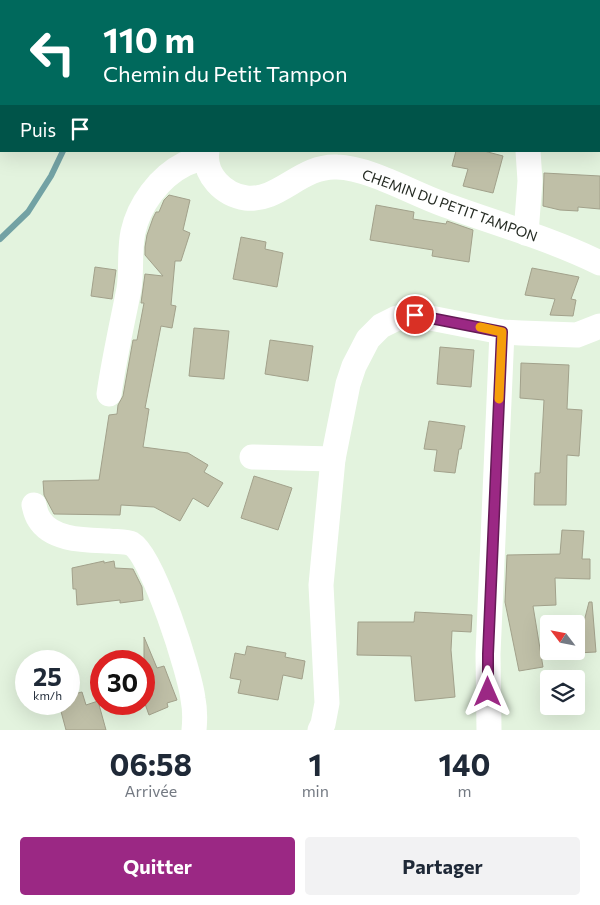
<!DOCTYPE html>
<html lang="fr">
<head>
<meta charset="utf-8">
<style>
	:root { --surface:#fff; --page:#f2f2f3; --text:#1f2937; --muted:#747a83; --accent:#9b2884 }
	body { margin:0; font-family:Commissioner,sans-serif; background:var(--page); color:var(--text); height:100vh; display:flex; flex-direction:column; font-size:19px; white-space:nowrap }
	* { box-sizing:border-box; margin:0 }
	p { font-size:16px; color:var(--muted) }
	.icon { flex:none; width:28px; height:28px; fill:none; stroke:currentColor; stroke-width:2; stroke-linecap:round; stroke-linejoin:round }
	.map { position:relative; height:730px; overflow:hidden }
	.panel { display:flex; flex-direction:column; background:var(--surface); flex:1 }
	.panel>* { flex:none }
	.top-card { position:absolute; left:0px; top:0px; width:600px; height:152px; box-shadow:0 5px 20px #0002; background:#00695c; color:#fff; overflow:hidden }
	.needle { width:32px; rotate:302deg }
	.controls { position:absolute; left:540px; top:615px; display:grid; gap:10px }
	.controls a { display:grid; place-items:center; width:45px; height:45px; border-radius:5px; background:var(--surface); box-shadow:0 5px 20px #0002; font-size:25px }
	.speed { position:absolute; left:15px; top:650px; display:flex; gap:10px; font-size:25px; font-weight:700; text-align:center }
	.speed>* { display:grid; place-content:center; width:65px; height:65px; border-radius:50%; background:var(--surface); box-shadow:0 5px 20px #0002; line-height:1 }
	.speed small { font-size:12px; font-weight:400 }
	.speed .limit { border:8px solid #d22; background:#fff; color:#111 }
	.pin { position:absolute; display:grid; place-items:center; width:42px; height:42px; color:#fff; margin:-21px; border:2px solid #fff; border-radius:50%; box-shadow:0 1px 5px #0007 }
	.me { position:absolute; width:55px; margin:-28px; rotate:0deg; stroke-linejoin:round; filter:drop-shadow(0 0 4px #0008) }
	.turn { display:flex; align-items:center; gap:18px; height:105px; padding:0 20px; font-size:22px }
	.turn .icon { width:65px; height:65px; stroke-width:2.5 }
	.turn b { display:block; font-size:35px; line-height:42px }
	.then { display:flex; align-items:center; height:48px; padding:0 20px; background:#0003; gap:10px; font-size:19px }
	.eta { display:flex; justify-content:space-evenly; align-items:center; height:85px; text-align:center }
	.eta b { font-size:30px; font-weight:700; line-height:35px }
	.primary-button { display:flex; gap:10px; margin-top:auto; padding:10px 20px }
	.primary-button a { flex:1; height:58px; border-radius:5px; background:var(--accent); color:#fff; font-size:20px; font-weight:700; line-height:58px; text-align:center }
	.primary-button a+a { background:var(--page); color:var(--text) }
	.map>svg:first-child { display:block }
	.lines { fill:none; stroke-linecap:round; stroke-linejoin:round }
	.stream { stroke:#72a2a4; stroke-width:6 }
	.building { fill:#bfbfa7; stroke:#a2a18b }
	.minor { stroke:#fff; stroke-width:25 }
	.route-casing { stroke:#651a56; stroke-width:12 }
	.route { stroke:#9b2884; stroke-width:9 }
	.slow { stroke:#f59e0b; stroke-width:9 }
	.labels { text-anchor:middle; dominant-baseline:central; stroke-width:4.5; stroke-linejoin:round; paint-order:stroke }
	.street-label { font-size:14px; fill:#242a22; stroke:#fff }
</style>
</head>
<body>
<div class="map">
<svg width="600" height="730" viewBox="0 0 600 730">
	<rect width="100%" height="100%" fill="#e3f3de"/>
	<g class="lines">
		<g class="stream">
			<path d="M198 1 199 0"/>
			<path d="M0 239 28 212 51 176 63 151"/>
		</g>
	</g>
	<g class="building">
		<path d="M456 151H484L503 156 493 193 463 186 468 169 452 166Z"/>
		<path d="M544 173 600 176V209L578 207V211L560 210 543 206Z"/>
		<path d="M169 195 190 200 183 230 190 233 181 261H175L171 305 176 306 172 328 161 326 145 408 149 409 143 447 188 453 208 465 204 472 223 483 208 507 193 498 180 521 154 507 121 505 120 515 54 514 44 495 43 481 99 480 109 415 117 414 118 405 123 396 133 340H137L144 303H141L145 274 163 276 145 255V247L147 235 153 218 156 212H159L164 200Z"/>
		<path d="M376 205 414 212 413 219 446 224 447 221 473 230 469 262 432 256 433 250 370 240Z"/>
		<path d="M241 237 266 242 265 249 283 253 277 287 233 279Z"/>
		<path d="M95 267 116 270 112 299 91 296Z"/>
		<path d="M532 268 579 277 571 299 576 300 573 316 550 315 555 299 525 295Z"/>
		<path d="M194 328 229 331 224 379 189 376Z"/>
		<path d="M270 340 313 346 308 381 265 374Z"/>
		<path d="M440 347 474 350 471 387 437 384Z"/>
		<path d="M521 363 569 365 567 409 582 410 579 456 567 455 566 505H534L535 473H540L544 400 520 398Z"/>
		<path d="M429 421 465 426 461 449H459L455 473 434 471 437 450 424 449Z"/>
		<path d="M254 476 292 488 278 530 241 518Z"/>
		<path d="M562 530 584 531 582 559H590V579L555 578 556 605 533 606 543 667 519 671 505 602 507 555 560 554Z"/>
		<path d="M104 561V563L114 561 115 568 133 569 142 587 143 600 120 603V600L77 605 76 589H73L72 568Z"/>
		<path d="M589 602H592L596 652 576 653Z"/>
		<path d="M415 612 472 615 471 632 452 631 451 650 455 697 415 701 411 656 357 655 358 622H414Z"/>
		<path d="M144 637 157 668 164 666 177 700 167 703 168 707 149 715 144 701Z"/>
		<path d="M247 646 286 653 285 657 305 661 302 679 283 675 278 700 238 693 241 680 230 678 235 653 245 655Z"/>
		<path d="M82 692 86 705 98 701 106 730H66L59 704H69V695Z"/>
	</g>
	<g class="lines">
		<g class="minor">
			<path d="M362 1 363 0"/>
			<path d="M540 1V0"/>
			<path d="M207 151C203 175 224 195 246 198 279 202 301 165 337 167 369 168 410 192 440 203 494 223 549 238 600 263"/>
			<path d="M526 233 530 181 528 151"/>
			<path d="M109 394C114 359 122 324 129 289 132 270 129 251 133 232 139 205 159 177 185 164 191 161 199 159 206 157"/>
			<path d="M252 457 333 459"/>
			<path d="M34 505C35 509 36 515 39 519 52 541 87 540 109 541 116 542 126 541 132 544 153 556 190 673 193 699 195 709 195 720 194 730"/>
			<path d="M320 730 323 724 327 703 321 585 333 459 348 384 354 366 368 339 381 326 397 318 415 315 502 332 521 333 577 335 600 326"/>
			<path d="M489 730 488 654 502 332"/>
		</g>
	</g>
	<g class="lines">
		<defs>
			<path id="route" d="M415 315 502 332 488 654V692"/>
		</defs>
		<use href="#route" class="route-casing"/>
		<use href="#route" class="route"/>
		<path class="slow" d="M480 327 502 332 499 399"/>
	</g>
	<g class="labels">
		<g class="street-label">
			<text transform="translate(450 205) rotate(20)">CHEMIN DU PETIT TAMPON</text>
		</g>
	</g>
</svg>
<div class="controls">
<a><svg class="needle" viewBox="-14 -14 28 28"><path d="M0-13l5 13h-10z" fill="#e53935"/><path d="M0 13l5-13h-10z" fill="#747a83"/></svg></a>
<a><svg class="icon" aria-label="layers" viewBox="0 0 24 24"><path d="M12 4l9 5-9 5-9-5zM3 14l9 5 9-5"/></svg></a>
</div>
<div class="speed"><div>25<small>km/h</small></div><div class="limit">30</div></div>
<div class="pin" style="left:415px;top:315px;background:#d93025"><svg class="icon" aria-label="arrive" viewBox="0 0 24 24"><path d="M6 21V4h12l-3 4 3 4H6"/></svg></div>
<svg class="me" style="left:488px;top:692px" viewBox="-20 -20 40 40"><path d="M0-17L14 15 0 8-14 15z" fill="#9b2884" stroke="#fff" stroke-width="4"/></svg>
<div class="top-card">
<div class="turn"><svg class="icon" aria-label="left" viewBox="0 0 24 24"><path d="M17 20v-9H6M10 6l-5 5 5 5"/></svg><div><b>110 m</b>Chemin du Petit Tampon</div></div>
<div class="then">Puis<svg class="icon" aria-label="arrive" viewBox="0 0 24 24"><path d="M6 21V4h12l-3 4 3 4H6"/></svg></div>
</div>
</div>
<section class="panel">
<div class="eta">
<div><b>06:58</b><p>Arrivée</p></div>
<div><b>1</b><p>min</p></div>
<div><b>140</b><p>m</p></div>
</div>
<div class="primary-button"><a>Quitter</a><a>Partager</a></div>
</section>
</body>
</html>
